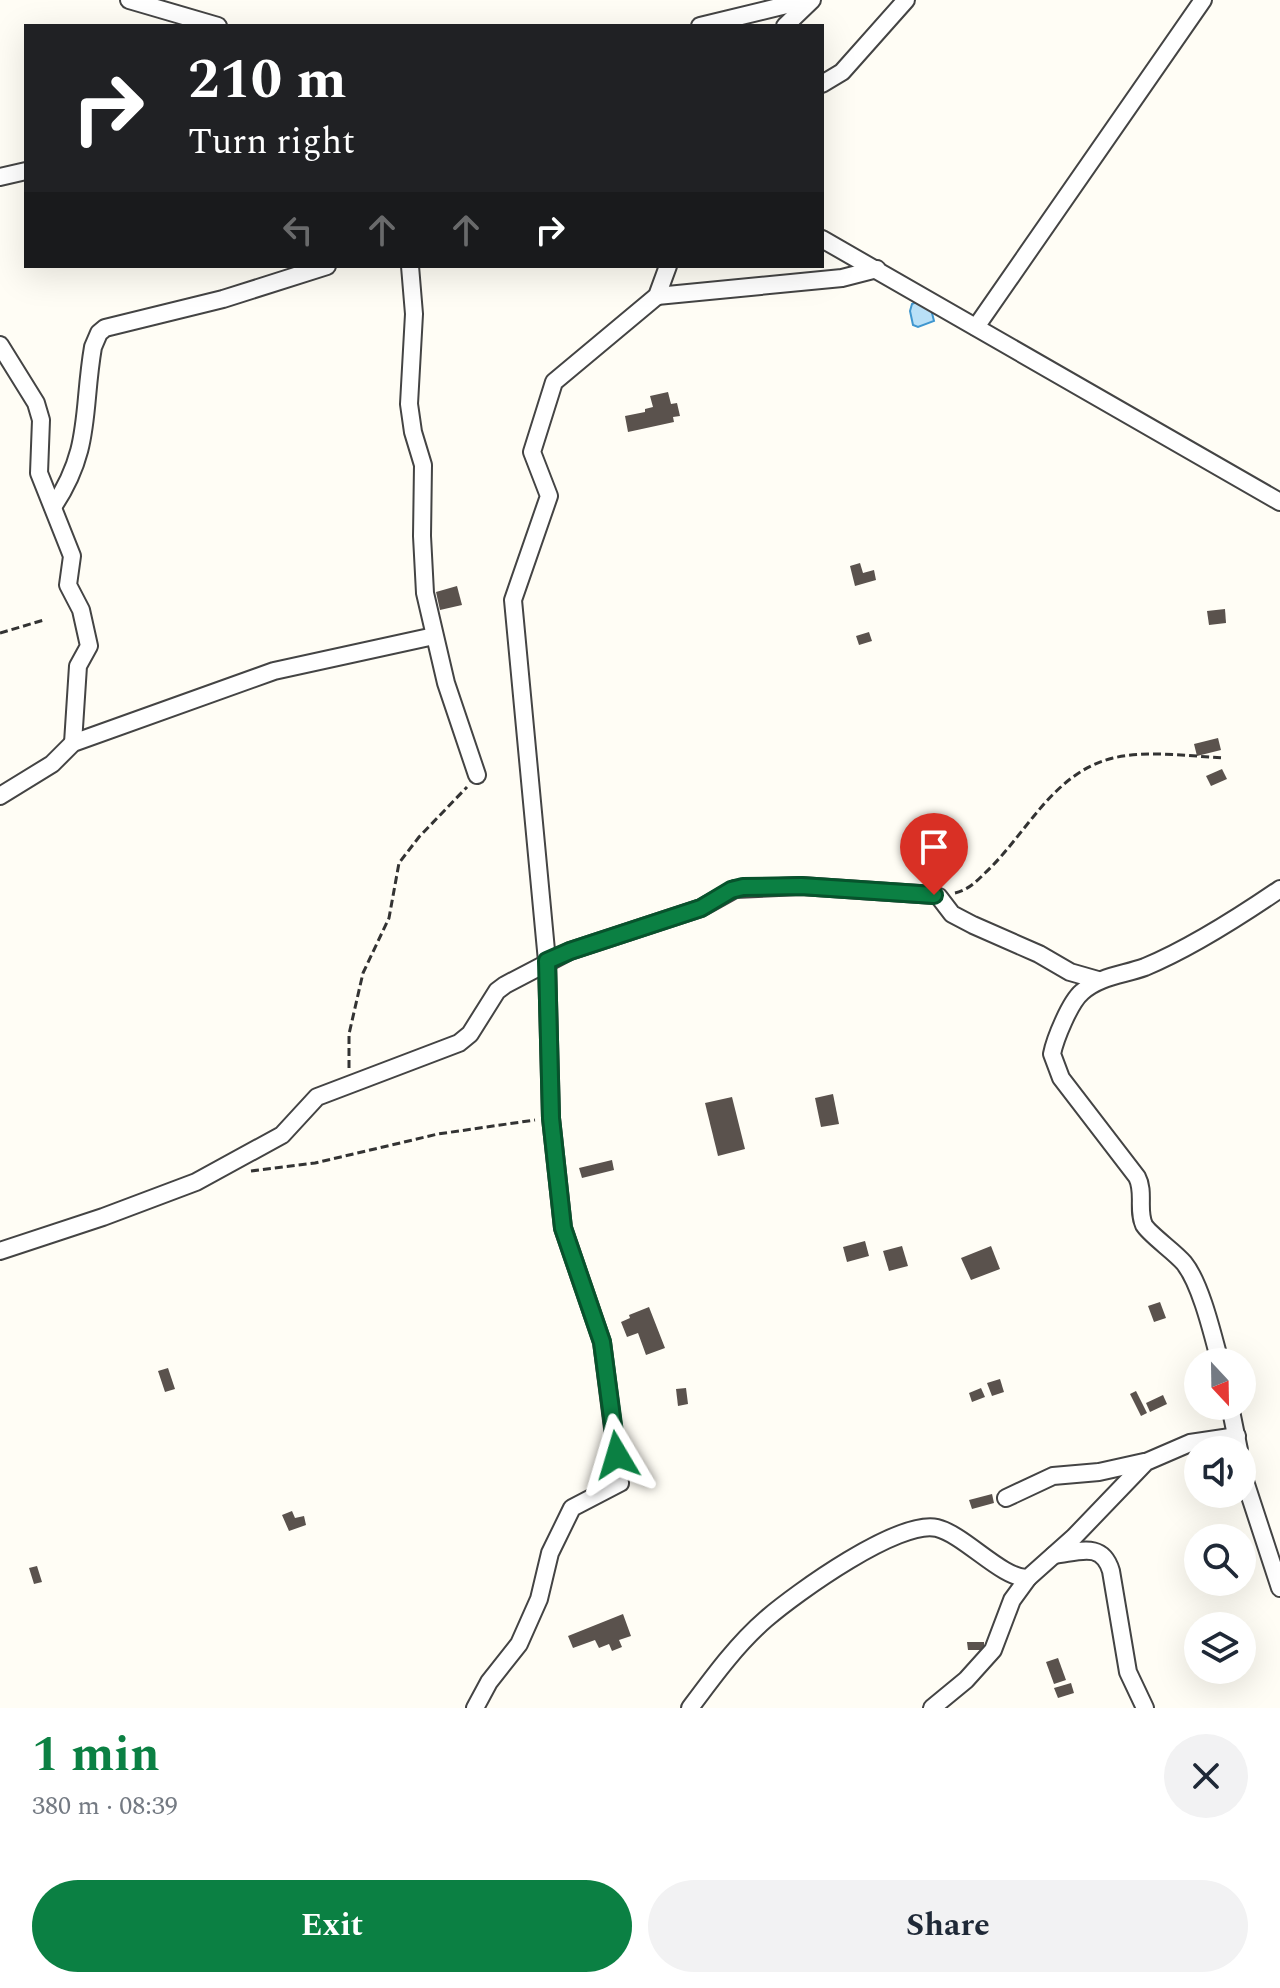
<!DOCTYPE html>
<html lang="en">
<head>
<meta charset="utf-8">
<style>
	:root { --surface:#fff; --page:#f2f2f3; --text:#1f2937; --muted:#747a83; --accent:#0b8043 }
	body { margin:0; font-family:Spectral,serif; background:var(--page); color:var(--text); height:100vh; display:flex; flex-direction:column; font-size:30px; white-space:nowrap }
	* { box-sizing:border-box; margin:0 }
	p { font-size:26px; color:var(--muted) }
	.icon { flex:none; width:44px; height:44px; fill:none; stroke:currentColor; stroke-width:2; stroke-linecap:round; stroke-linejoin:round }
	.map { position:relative; height:1708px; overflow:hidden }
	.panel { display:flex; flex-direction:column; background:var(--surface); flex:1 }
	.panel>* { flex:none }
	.top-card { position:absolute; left:24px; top:24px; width:800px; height:244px; border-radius:0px; box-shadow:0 8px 32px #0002; background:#202124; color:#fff; overflow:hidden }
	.needle { width:52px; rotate:158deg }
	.controls { position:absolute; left:1184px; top:1348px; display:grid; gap:16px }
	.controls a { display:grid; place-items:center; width:72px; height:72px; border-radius:50%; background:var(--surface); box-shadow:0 8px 32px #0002; font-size:40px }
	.pin { position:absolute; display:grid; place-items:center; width:68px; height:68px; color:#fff; margin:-82px -34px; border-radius:50% 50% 50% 0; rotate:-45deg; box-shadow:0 0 8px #0007 }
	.pin .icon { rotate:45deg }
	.me { position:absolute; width:88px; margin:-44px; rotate:353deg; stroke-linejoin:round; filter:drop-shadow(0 0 6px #0008) }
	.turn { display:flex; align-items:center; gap:28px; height:168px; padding:0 32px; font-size:36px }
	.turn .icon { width:104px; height:104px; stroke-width:2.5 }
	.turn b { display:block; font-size:56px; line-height:68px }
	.lanes { display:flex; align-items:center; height:76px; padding:0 32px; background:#0003; justify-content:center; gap:40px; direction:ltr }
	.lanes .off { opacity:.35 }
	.round { display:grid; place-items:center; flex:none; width:84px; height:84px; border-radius:42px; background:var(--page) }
	.headline { display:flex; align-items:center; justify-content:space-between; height:136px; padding:0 32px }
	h1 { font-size:48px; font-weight:700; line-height:60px; color:var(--accent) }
	.cta { display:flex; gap:16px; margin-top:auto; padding:16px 32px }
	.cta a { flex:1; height:92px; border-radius:48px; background:var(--accent); color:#fff; font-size:32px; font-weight:700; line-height:92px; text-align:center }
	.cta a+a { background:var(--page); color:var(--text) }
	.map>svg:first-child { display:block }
	.water { fill:#b9e0f7; stroke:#3f96cf; stroke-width:2 }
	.building { fill:#5a524d }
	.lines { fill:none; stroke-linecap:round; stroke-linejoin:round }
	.street-casing { stroke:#444; stroke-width:20 }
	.path { stroke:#333; stroke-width:3; stroke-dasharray:8 4; stroke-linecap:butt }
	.street { stroke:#fff; stroke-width:16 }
	.route-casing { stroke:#07532c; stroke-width:20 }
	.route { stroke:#0b8043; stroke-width:14 }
</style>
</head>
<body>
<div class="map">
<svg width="1280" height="1708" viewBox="0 0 1280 1708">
	<rect width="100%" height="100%" fill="#fffdf5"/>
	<path class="water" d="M922 299 929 301 934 321 918 327 913 325 910 311 912 304Z"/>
	<g class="building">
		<path d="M668 392 671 404 677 403 680 416 673 417 674 422 628 432 625 416 645 412V409L653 407 650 396Z"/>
		<path d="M860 563 863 573 874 570 876 580 855 586 850 566Z"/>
		<path d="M457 586 462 605 440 610 436 592Z"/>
		<path d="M1225 609 1226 623 1209 625 1207 611Z"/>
		<path d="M869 632 872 641 859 645 856 636Z"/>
		<path d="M1218 738 1221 750 1197 756 1194 744Z"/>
		<path d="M1222 769 1227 779 1211 786 1206 776Z"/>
		<path d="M833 1094 839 1124 821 1127 815 1098Z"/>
		<path d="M732 1097 745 1149 718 1156 705 1103Z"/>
		<path d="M612 1160 614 1170 582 1178 579 1168Z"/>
		<path d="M865 1241 869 1256 847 1262 843 1247Z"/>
		<path d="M902 1246 908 1266 889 1271 883 1251Z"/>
		<path d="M991 1246 1000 1269 971 1280 961 1258Z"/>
		<path d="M1160 1302 1166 1318 1154 1322 1148 1306Z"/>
		<path d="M649 1307 665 1348 646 1355 638 1333 627 1337 621 1322 630 1318 629 1315Z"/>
		<path d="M168 1368 175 1389 165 1392 158 1371Z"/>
		<path d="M1000 1379 1004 1392 992 1396 987 1383Z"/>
		<path d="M686 1388 688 1404 678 1406 676 1389Z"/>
		<path d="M981 1388 985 1397 972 1402 969 1393Z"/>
		<path d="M1136 1391 1147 1413 1141 1416 1130 1394Z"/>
		<path d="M1163 1395 1167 1404 1150 1412 1146 1403Z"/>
		<path d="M992 1494 994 1503 972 1509 969 1500Z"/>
		<path d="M292 1511 295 1518 304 1516 306 1525 289 1531 282 1515Z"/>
		<path d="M37 1566 42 1582 34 1584 29 1568Z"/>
		<path d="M623 1614 631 1636 619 1640 622 1647 612 1651 609 1644 599 1648 595 1640 573 1648 568 1636Z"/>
		<path d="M967 1642H984V1650H968Z"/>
		<path d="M1058 1658 1066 1680 1054 1684 1046 1662Z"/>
		<path d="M1071 1683 1074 1693 1058 1698 1054 1688Z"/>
	</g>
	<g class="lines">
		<defs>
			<g id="street">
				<path d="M129 0 218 26"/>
				<path d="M700 26 807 0"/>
				<path d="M785 26 812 0"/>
				<path d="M822 84 842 72 906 0"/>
				<path d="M0 177 26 171"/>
				<path d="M822 239 1280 502"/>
				<path d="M410 266 414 314 409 404 413 432 423 465 422 536 425 593 446 683 477 775"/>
				<path d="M657 296 842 278 877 269"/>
				<path d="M976 327 1203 0"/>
				<path d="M0 345 36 403 41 420 39 473 72 556 68 585 81 610 89 646 78 666 73 743"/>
				<path d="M53 507C92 449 82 411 93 347L99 333 105 328 223 299 327 266"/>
				<path d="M0 796 52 764 73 743 274 671 434 636"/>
				<path d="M0 1251 103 1217 196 1182 282 1135 317 1097 459 1043 470 1034 497 991 505 985 570 951 701 908 735 889 801 886 934 895 939 897 952 914 973 925 1039 954 1070 972 1098 980"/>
				<path d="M1220 1362C1213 1336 1201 1284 1184 1263 1175 1252 1150 1235 1144 1225 1137 1210 1145 1192 1137 1177L1061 1078 1052 1054C1055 1039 1070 1002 1082 992 1100 976 1123 975 1145 967 1191 948 1239 917 1280 889"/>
				<path d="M1230 1406 1239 1450"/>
				<path d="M1242 1472 1280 1588"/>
				<path d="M1006 1498 1053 1476 1099 1472 1144 1462"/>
				<path d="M1054 1555C1079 1552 1102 1541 1111 1571L1128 1672 1145 1708"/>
				<path d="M475 1708 489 1682 519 1644 539 1599 550 1553 572 1508 620 1483 602 1342 563 1228 551 1118 547 961 513 600 549 496 532 452 554 382 657 296 668 266"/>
				<path d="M690 1708C713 1677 737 1644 766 1619 796 1593 899 1519 937 1528 965 1535 1002 1579 1028 1578L1074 1537 1146 1462 1190 1443 1237 1436"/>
				<path d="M932 1708 966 1680 993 1650 1012 1600 1028 1578"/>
			</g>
		</defs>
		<use href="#street" class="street-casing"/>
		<g class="path">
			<path d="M0 633 44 620"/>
			<path d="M955 893C968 890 976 882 985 873 1027 834 1052 773 1113 758 1148 750 1188 756 1224 758"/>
			<path d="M349 1068V1034L363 973 389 918 399 863 419 837 467 787"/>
			<path d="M251 1171 315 1163 438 1134 535 1120"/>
		</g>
		<use href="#street" class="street"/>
	</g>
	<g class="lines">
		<defs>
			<path id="route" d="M617 1455 602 1342 563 1228 551 1118 547 961 570 951 701 908 731 890 743 887 801 886 934 895"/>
		</defs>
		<use href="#route" class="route-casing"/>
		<use href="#route" class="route"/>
	</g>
</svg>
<div class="controls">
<a><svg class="needle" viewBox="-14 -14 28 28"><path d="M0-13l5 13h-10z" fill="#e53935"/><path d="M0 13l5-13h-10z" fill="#747a83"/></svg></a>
<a><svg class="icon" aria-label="sound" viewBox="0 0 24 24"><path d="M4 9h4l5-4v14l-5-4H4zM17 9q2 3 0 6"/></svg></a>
<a><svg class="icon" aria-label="search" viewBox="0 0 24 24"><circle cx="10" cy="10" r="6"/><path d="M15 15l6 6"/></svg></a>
<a><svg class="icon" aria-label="layers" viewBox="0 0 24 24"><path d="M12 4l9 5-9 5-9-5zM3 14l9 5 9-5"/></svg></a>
</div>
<div class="pin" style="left:934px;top:895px;background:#d93025"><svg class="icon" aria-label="arrive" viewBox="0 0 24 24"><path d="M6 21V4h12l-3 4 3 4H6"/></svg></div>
<svg class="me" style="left:617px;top:1455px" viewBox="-20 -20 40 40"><path d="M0-17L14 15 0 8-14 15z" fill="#0b8043" stroke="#fff" stroke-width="4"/></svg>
<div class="top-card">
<div class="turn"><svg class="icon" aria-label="right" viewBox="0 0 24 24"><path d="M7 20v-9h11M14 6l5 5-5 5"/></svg><div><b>210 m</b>Turn right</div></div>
<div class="lanes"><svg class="icon off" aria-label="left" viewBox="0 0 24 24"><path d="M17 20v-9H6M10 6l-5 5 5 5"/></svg><svg class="icon off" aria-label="ahead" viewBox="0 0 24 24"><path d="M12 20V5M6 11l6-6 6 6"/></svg><svg class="icon off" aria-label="ahead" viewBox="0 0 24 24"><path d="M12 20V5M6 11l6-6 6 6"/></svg><svg class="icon" aria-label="right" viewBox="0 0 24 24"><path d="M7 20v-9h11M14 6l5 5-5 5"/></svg></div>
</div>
</div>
<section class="panel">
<div class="headline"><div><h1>1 min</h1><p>380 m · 08:39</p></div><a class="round"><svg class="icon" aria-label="close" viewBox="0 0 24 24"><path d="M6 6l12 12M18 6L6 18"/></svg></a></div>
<div class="cta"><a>Exit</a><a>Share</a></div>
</section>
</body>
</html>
